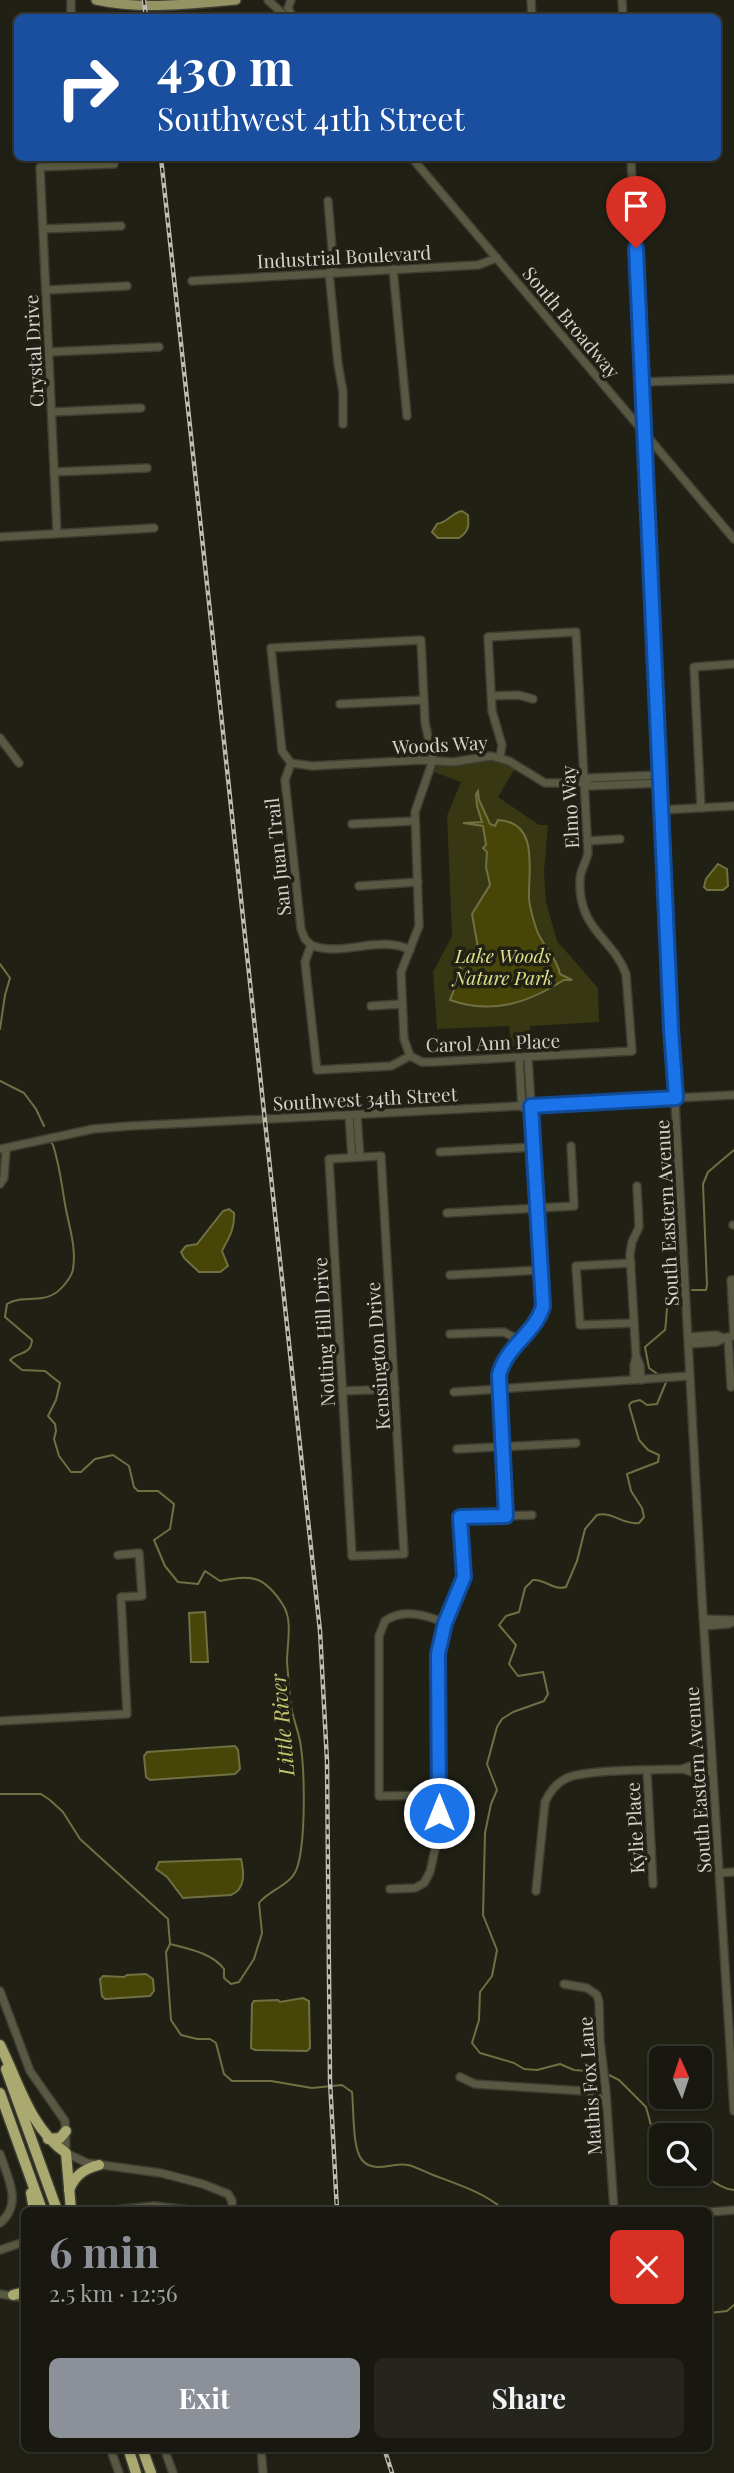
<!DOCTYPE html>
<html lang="en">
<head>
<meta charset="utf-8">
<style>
	:root { --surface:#181810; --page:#25251e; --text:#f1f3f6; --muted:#9fa09f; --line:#363730; --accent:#8c9099 }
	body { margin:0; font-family:"Playfair Display",serif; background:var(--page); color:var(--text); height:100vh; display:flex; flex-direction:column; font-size:26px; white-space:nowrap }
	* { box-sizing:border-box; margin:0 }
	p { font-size:23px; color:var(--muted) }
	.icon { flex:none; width:38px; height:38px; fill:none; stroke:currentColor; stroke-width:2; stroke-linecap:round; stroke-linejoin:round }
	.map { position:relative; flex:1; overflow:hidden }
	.side { position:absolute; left:21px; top:2207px; width:691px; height:245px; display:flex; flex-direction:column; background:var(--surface); border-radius:10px; box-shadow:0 2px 5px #0004,0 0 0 2px var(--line) }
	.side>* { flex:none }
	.hud { position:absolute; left:14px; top:14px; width:707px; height:147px; border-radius:10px; box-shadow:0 2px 5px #0004,0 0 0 2px var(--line); background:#1a4fa0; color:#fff; overflow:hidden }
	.needle { width:46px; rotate:357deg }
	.fabs { position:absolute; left:649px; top:2046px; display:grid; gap:14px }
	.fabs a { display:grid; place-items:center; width:63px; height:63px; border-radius:10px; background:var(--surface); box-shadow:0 2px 5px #0004,0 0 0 2px var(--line); font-size:35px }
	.pin { position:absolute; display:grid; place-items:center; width:60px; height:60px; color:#fff; margin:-72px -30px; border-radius:50% 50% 50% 0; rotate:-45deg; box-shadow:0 0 7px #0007 }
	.pin .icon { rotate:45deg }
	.me { position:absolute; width:77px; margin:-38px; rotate:0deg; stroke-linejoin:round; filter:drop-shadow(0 0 5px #0008) }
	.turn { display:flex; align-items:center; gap:24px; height:147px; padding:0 28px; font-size:32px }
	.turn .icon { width:91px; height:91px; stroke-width:2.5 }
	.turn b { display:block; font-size:49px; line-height:60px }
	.round { display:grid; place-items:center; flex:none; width:74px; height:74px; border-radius:10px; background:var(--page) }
	.summary { display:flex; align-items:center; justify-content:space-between; height:119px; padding:0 28px }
	h1 { font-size:42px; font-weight:700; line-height:52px; color:var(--accent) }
	.primary-button { display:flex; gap:14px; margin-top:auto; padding:14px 28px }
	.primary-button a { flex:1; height:80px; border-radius:10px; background:var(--accent); color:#fff; font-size:28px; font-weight:700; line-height:80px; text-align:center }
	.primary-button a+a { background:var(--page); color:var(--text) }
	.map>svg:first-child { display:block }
	.green { fill:#373713 }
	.water { fill:#474608; stroke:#717043; stroke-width:2 }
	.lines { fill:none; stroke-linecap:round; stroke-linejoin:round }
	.stream { stroke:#717043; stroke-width:2 }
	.minor-casing { stroke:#3d3d32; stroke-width:10 }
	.major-casing { stroke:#3d3d32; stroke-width:12 }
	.highway-casing { stroke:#3d3d32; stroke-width:13 }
	.minor { stroke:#595943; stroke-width:7 }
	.major { stroke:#939363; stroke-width:9 }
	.highway { stroke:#aaaa70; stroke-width:10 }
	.rail-casing { stroke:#bdbdb5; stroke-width:4.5 }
	.rail { stroke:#202015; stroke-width:2; stroke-dasharray:5; stroke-linecap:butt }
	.route-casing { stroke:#114b97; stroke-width:18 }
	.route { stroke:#1a73e8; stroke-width:12 }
	.labels { text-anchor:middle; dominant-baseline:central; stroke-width:7; stroke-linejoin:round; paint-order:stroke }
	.street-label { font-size:19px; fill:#d3d3cc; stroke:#202015 }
	.park-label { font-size:19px; font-style:italic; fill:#dfe08a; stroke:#202015 }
	.water-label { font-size:21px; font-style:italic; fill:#c6c671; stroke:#202015 }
</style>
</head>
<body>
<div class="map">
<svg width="734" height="2473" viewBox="0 0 734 2473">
	<rect width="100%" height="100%" fill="#202015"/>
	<path class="green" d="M482 758 494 759 516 767 498 797 539 825H548L544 872 546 902 557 941 598 988 599 1022 530 1026V1054L512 1055 509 1026 437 1029 433 972 452 936 447 816 461 782 434 772 438 764 457 765Z"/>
	<g class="water">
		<path d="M462 511 468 515C469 526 469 531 459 538H438L432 532 437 524C448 522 452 513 462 511Z"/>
		<path d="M478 791 479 800 490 824 495 826 498 820C540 822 528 871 529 899 530 909 534 922 537 931 543 946 557 958 560 974L572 980H564C527 1003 493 1015 450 1000L462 970 457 963 465 964 478 948 472 914 490 885 486 867 487 852 483 848 486 845 483 826 463 823 482 822 477 806 476 794Z"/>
		<path d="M718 864 727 869 728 886 723 890H707L704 887 706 879Z"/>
		<path d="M229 1209 234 1213C235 1229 229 1237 222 1251L228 1266 220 1272H199L184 1258 181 1252 186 1246 197 1244 223 1211Z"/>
		<path d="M205 1612 208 1662H191L189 1613Z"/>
		<path d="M235 1746 238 1750 240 1769 235 1774 150 1780 146 1777 144 1756 147 1752Z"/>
		<path d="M241 1859C244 1872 246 1889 231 1895L183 1898 167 1877 156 1869 159 1862Z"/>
		<path d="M146 1974 153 1979 154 1991 150 1996 105 1999 102 1996 100 1979 103 1976 124 1977 127 1975Z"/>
		<path d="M303 1998 309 2001 310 2048 307 2051 255 2050 251 2048 252 2004 254 2001 278 2000 280 2002Z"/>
	</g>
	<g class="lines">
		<g class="stream">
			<path d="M0 964 10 978 5 995 0 1029"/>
			<path d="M0 1081 24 1093 36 1109 44 1126"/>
			<path d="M50 1141 53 1145C59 1163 61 1180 64 1198 67 1221 77 1245 73 1269 72 1277 61 1290 54 1294 39 1303 21 1295 7 1304L5 1317 32 1340C31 1356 18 1351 10 1360L22 1370 45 1371 60 1383 56 1400 48 1416 55 1424 56 1431 54 1439 59 1456 71 1472H81L95 1459 113 1455 129 1466 134 1487 138 1491H158L174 1504 170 1529 154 1540 165 1566 178 1582 198 1584 205 1571 220 1581C252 1575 264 1575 283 1605 293 1620 287 1644 287 1662 288 1675 289 1687 290 1699 291 1714 297 1726 300 1741 305 1769 306 1841 297 1868 291 1886 270 1889 259 1903L262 1933 254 1959 239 1982 231 1984 224 1978V1969C212 1953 189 1949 170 1944"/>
			<path d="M692 1290H706L707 1285 703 1184 708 1172 734 1150"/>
			<path d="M659 1375 649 1368 645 1347 665 1330C668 1315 663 1296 680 1291"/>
			<path d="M0 1794H41L50 1800 63 1812 80 1839 168 1919 170 1944 166 1952 171 2020 181 2035 197 2039H210L216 2043 224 2074 232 2081H271L312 2088 342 2085 352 2092C354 2109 352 2148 362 2160 374 2174 393 2162 408 2165 417 2167 425 2172 433 2175 457 2184 485 2193 504 2210"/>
			<path d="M602 2072 574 2070 560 2064 537 2070 524 2069 514 2063 480 2053 472 2043 479 2020 480 1992 492 1976 497 1950 483 1915 485 1833 491 1804 497 1790 487 1764 497 1727 502 1719 513 1712 544 1701 548 1694 543 1672 518 1676 509 1664 516 1645 499 1625 506 1616 519 1612 525 1588 533 1580C546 1579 553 1591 566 1587L577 1561 585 1529 597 1515C613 1511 622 1525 639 1523L644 1517 642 1508 631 1491 627 1474 658 1462 659 1455 648 1450 639 1440 629 1405 632 1402 640 1400 647 1405 657 1404 667 1380"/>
			<path d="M607 2074 619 2080 646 2107 655 2140 662 2150"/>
			<path d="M700 2173C710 2179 722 2189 734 2190"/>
			<path d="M709 2313 727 2311 734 2305"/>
		</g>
		<defs>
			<g id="minor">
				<path d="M71 0V18"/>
				<path d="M268 0 287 18"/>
				<path d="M291 0 288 8 293 18"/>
				<path d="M531 0 532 18"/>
				<path d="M622 0 623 18"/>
				<path d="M412 158 734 539"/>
				<path d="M631 158 671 1028 702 1598 734 2111"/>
				<path d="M328 201 334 272"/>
				<path d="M43 229 121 226"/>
				<path d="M393 269 407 416"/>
				<path d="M329 272 338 364 343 392V424"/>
				<path d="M192 281 478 265 497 258"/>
				<path d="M46 290 127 286"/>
				<path d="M49 352 159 347"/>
				<path d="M643 382 734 379"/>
				<path d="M52 412 141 408"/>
				<path d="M54 472 147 468"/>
				<path d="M57 533 40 167 114 164"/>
				<path d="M0 537 154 528"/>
				<path d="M492 696 518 695 533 699"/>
				<path d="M340 704 424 700"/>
				<path d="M0 738 19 763"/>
				<path d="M291 763 282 751 271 648 421 640 425 722 433 760 415 812 419 926 401 972 404 1039 410 1056"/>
				<path d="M291 763 285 780 301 929 305 939 311 945 305 962 317 1070 391 1066 410 1056"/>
				<path d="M291 763 312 766 421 760 453 762 491 756 509 761 545 783H584"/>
				<path d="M660 775 589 778 584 783 590 786 660 783"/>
				<path d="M701 808 694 667 734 664"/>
				<path d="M661 810 734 806"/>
				<path d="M352 824 415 821"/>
				<path d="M587 841 620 839"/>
				<path d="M359 886 418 882"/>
				<path d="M311 945C342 958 380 934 410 950"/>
				<path d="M371 1006 402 1004"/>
				<path d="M410 1056 422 1062H433L632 1051 626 974C613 938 578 930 580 880 580 870 586 863 588 853L576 632 488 637 492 711 502 745 500 757"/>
				<path d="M519 1058 522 1107"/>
				<path d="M349 1115 352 1157"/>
				<path d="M357 1115 360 1157"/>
				<path d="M0 1149 93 1129 130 1126 734 1095"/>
				<path d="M440 1152 534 1147"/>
				<path d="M381 1156 404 1554 352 1556 329 1159Z"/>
				<path d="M0 1184 4 1178 6 1149"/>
				<path d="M637 1186 639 1227 632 1242 630 1254 636 1356 640 1365 641 1380"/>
				<path d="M447 1213 574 1206 571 1146"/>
				<path d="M733 1225H734"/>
				<path d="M631 1263 576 1266 580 1325 634 1323"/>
				<path d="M450 1275 541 1270"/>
				<path d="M450 1334 504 1332 519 1340"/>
				<path d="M688 1337 716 1335 724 1338"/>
				<path d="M728 1337 731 1387"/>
				<path d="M689 1344 717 1342 724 1338 734 1336 731 1280H734"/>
				<path d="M634 1380V1365L636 1357"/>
				<path d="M342 1391 395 1389"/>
				<path d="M454 1392 690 1376"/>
				<path d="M457 1449 576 1443"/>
				<path d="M506 1516 499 1375C506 1345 536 1333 543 1306L528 1057"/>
				<path d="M703 1619 734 1620"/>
				<path d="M704 1626 729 1624 734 1621"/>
				<path d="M0 1721 127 1714 121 1597 142 1596 139 1553 118 1555"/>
				<path d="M683 1769 692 1772H712"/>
				<path d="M647 1771 653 1884"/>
				<path d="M440 1795 379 1796V1636L385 1621C403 1608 426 1615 445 1623"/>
				<path d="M719 1873 734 1872"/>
				<path d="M390 1889 415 1888 424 1883 430 1872 439 1831 438 1654 445 1623 464 1577 460 1517 532 1515"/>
				<path d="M536 1891 545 1802C550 1791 556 1783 567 1778 588 1769 656 1770 682 1769L693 1765 712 1764"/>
				<path d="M564 1984 587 1988 597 1995 599 2002 600 2041 606 2092 614 2210"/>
				<path d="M0 1991 30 2071 65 2121 66 2153 87 2163 161 2173 203 2184 228 2194 232 2201V2210"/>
				<path d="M460 2077 475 2084 489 2085 584 2091 596 2095 606 2104"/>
				<path d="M0 2154C8 2178 23 2204 0 2223"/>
				<path d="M115 2210 154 2206 190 2210"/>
				<path d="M709 2212 734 2210"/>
				<path d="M0 2250 24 2242"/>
				<path d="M0 2294 24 2298"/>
				<path d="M110 2448 119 2473"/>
				<path d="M164 2448 173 2473"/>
				<path d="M261 2448 263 2473"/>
			</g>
			<path id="major" d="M96 0C142 10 190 4 236 0"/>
			<g id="highway">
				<path d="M0 2045C19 2083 30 2128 66 2153L71 2210"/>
				<path d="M6 2069 57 2210"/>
				<path d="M0 2093 42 2210"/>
				<path d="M48 2139 60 2138 66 2131"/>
				<path d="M69 2190C75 2175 84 2169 99 2165"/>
				<path d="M31 2193 34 2210"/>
				<path d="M13 2295 24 2292"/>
				<path d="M128 2448 136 2473"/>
				<path d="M142 2448 151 2473"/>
			</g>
		</defs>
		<use href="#minor" class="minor-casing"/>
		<use href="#major" class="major-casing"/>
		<use href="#highway" class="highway-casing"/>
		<use href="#minor" class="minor"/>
		<use href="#major" class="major"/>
		<use href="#highway" class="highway"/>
		<defs>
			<g id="rail">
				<path d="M144 0 146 18"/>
				<path d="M161 158 320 1631 327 1761 330 2081 337 2210"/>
				<path d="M384 2448 392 2473"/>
			</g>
		</defs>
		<use href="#rail" class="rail-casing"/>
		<use href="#rail" class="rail"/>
	</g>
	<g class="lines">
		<defs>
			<path id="route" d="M439 1813 438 1654 445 1623 464 1577 460 1517 506 1516 499 1375C506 1346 536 1333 543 1306L531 1106 676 1098 671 1028 636 248"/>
		</defs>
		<use href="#route" class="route-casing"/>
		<use href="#route" class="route"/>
	</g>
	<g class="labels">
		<g class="street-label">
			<text transform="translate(344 256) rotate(-3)">Industrial Boulevard</text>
			<text transform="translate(572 322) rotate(50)">South Broadway</text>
			<text transform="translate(33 351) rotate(-93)">Crystal Drive</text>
			<text transform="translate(440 744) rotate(-3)">Woods Way</text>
			<text transform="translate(569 807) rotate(-93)">Elmo Way</text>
			<text transform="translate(277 857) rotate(-96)">San Juan Trail</text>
			<text transform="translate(493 1042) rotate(-2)">Carol Ann Place</text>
			<text transform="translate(365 1098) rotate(-3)">Southwest 34th Street</text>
			<text transform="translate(666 1213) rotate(-93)">South Eastern Avenue</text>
			<text transform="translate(323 1332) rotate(-93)">Notting Hill Drive</text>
			<text transform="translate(377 1356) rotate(-94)">Kensington Drive</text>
			<text transform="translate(697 1780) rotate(-94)">South Eastern Avenue</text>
			<text transform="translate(634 1828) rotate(-93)">Kylie Place</text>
			<text transform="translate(589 2086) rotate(-94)">Mathis Fox Lane</text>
		</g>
		<g class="park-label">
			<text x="503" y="955">Lake Woods<tspan x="503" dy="22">Nature Park</tspan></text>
		</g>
		<g class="water-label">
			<text transform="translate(281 1725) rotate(-95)">Little River</text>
		</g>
	</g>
</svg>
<div class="fabs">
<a><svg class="needle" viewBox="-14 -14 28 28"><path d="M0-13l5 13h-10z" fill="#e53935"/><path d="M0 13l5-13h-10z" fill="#9fa09f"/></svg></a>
<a><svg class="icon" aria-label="search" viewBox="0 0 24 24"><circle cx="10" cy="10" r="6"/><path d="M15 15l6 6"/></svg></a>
</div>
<div class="pin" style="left:636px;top:248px;background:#d93025"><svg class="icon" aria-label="arrive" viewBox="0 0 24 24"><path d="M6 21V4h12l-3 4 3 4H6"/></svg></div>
<svg class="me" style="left:439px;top:1813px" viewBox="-20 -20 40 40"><circle r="17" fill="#1a73e8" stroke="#fff" stroke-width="3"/><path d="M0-11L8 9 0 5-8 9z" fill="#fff"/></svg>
<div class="hud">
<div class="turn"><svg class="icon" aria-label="right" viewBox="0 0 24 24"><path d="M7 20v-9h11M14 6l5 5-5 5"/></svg><div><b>430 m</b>Southwest 41th Street</div></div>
</div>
<section class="side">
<div class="summary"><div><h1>6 min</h1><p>2.5 km · 12:56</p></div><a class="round" style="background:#d93025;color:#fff"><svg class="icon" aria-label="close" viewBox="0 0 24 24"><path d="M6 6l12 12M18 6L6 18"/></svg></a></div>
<div class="primary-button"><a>Exit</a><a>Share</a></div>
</section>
</div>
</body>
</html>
